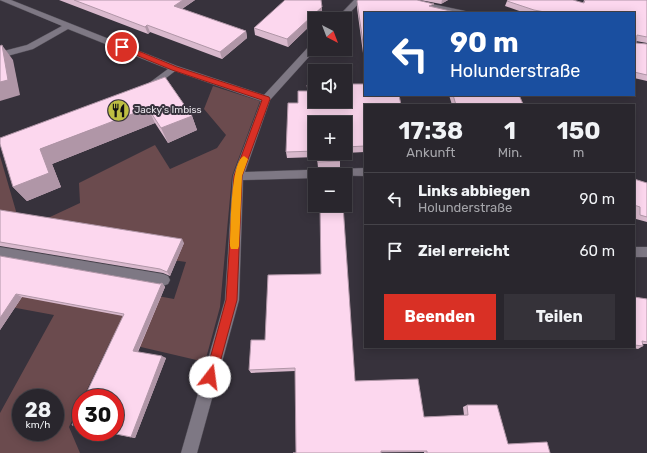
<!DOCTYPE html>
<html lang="de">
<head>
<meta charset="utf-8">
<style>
	:root { --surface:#29262d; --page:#353239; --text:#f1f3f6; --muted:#a5a5aa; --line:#454349; --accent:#d93025 }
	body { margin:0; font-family:Rubik,sans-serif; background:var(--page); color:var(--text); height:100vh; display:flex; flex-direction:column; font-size:15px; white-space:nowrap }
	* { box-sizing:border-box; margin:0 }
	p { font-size:13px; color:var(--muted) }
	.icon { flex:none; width:22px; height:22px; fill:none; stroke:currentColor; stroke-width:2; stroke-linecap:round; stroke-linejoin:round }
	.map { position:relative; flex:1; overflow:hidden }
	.details { position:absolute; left:364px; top:104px; width:271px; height:244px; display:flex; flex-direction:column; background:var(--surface); border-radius:0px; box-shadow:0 2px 10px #0003,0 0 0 1px var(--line) }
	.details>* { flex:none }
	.guide { position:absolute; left:364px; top:12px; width:271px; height:84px; border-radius:0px; box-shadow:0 2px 10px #0003,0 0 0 1px var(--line); background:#1a4fa0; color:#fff; overflow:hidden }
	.needle { width:26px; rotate:138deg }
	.tools { position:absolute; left:308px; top:12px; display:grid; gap:8px }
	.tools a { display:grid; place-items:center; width:44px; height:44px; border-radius:0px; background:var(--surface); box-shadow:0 2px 10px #0003,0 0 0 1px var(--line); font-size:20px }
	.speed { position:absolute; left:12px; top:389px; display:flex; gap:8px; font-size:20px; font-weight:700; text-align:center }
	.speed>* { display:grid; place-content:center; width:52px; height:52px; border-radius:50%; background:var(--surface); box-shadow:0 2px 10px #0003,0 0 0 1px var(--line); line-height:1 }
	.speed small { font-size:10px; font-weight:400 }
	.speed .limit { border:6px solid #d22; background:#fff; color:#111 }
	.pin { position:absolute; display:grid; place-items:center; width:34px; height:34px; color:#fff; margin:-17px; border:2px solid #fff; border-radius:50%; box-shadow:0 1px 4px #0007 }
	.me { position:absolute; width:44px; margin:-22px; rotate:15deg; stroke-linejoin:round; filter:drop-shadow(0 0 3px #0008) }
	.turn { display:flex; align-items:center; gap:14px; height:84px; padding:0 20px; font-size:18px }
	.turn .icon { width:52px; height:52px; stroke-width:2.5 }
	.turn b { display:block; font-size:28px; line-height:34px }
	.eta { display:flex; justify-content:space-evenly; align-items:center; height:68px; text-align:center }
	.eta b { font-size:24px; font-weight:700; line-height:28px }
	.cta { display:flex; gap:8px; margin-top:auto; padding:8px 20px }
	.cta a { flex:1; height:46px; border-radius:0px; background:var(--accent); color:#fff; font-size:16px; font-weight:700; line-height:46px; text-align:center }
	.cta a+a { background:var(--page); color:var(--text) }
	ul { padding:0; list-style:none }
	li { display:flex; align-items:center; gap:12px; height:52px; padding:0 20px; border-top:1px solid var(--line) }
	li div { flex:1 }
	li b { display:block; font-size:15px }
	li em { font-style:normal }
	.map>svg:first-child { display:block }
	.green { fill:#6b4b4e; fill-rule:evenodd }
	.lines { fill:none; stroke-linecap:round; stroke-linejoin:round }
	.minor-casing { stroke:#524e57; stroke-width:1 }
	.minor { fill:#7e7884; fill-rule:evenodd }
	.wall { fill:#d9b9cd }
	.shaded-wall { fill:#b096a7 }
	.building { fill:#fcd7ee; stroke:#b096a7 }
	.route { fill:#d93025; stroke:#8d1f18 }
	.slow { fill:#f59e0b }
	.labels { text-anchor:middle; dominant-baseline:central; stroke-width:4; stroke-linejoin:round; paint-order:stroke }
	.poi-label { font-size:10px; fill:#e7e4ea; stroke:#37323c; text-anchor:start }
</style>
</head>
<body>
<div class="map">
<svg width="647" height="453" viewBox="0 0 647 453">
	<rect width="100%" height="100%" fill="#37323c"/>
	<path class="green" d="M213 86 260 101 232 176 220 307 205 362 111 340 83 398H81V402L69 427 80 453H0V413L54 315 0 305V267L174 299 186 262 0 234V156L20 225 35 224 80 203 79 183 155 145 170 169 217 148 226 135 204 109ZM21 398H55V432H21Z"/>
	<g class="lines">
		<defs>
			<g id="minor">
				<path d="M0 0H11L177 66 264 95 312 43 315 42 316 49 270 100 245 172 365 168V176L315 175V178L243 180 239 300 197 453H181L225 300 233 176 261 101 175 71 151 90H145L143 88 145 86 168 69 68 29 33 49 0 58V52L27 45 62 26Z"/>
				<path d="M354 0H362L344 19H336Z"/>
				<path d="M398 0H413L465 11 469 13H454L402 2Z"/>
				<path d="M0 247 163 274 168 276 170 280 168 284 163 286 0 257Z"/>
				<rect x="634" y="247" width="13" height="10"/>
			</g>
		</defs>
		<use href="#minor" class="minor-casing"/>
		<use href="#minor" class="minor"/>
	</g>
	<g class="wall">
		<path d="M59 0H195L182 9 246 31 247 38 222 59 150 32 148 34Z"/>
		<path d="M420 0H448L441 4Z"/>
		<path d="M584 0H647V43L636 41V43L647 44V81L634 78V13H525L505 6 507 1 583 3Z"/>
		<path d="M357 1 433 7 365 13V68L357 8Z"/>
		<path d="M322 14 317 19H315V21L288 47 255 35 254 28Z"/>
		<path d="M165 77 192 116 197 130 168 143 155 123 52 164 61 187 27 201 13 187Z"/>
		<path d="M308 91 365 105V152L345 153V123H315V153H342V157H340V167L318 168 317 157 287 158 286 152 298 103Z"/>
		<path d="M449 95H519L523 104 522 105H452Z"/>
		<path d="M634 179 647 183V222L636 219V211L634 210Z"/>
		<path d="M0 210 184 243 170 276 163 273 0 246Z"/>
		<path d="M0 256 160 284 162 283 165 287 138 352 166 358 135 438 105 432 123 316 22 297 0 330Z"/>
		<path d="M321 274 355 381 424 417 464 415 463 407 467 405 508 444 550 453H424V452L296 453 295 371 251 373 249 370 265 340Z"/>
		<path d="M634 297 647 299V344H642L643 346 638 349 627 347H634Z"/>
	</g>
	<g class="shaded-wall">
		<path d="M183 0H195L176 13 174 6Z"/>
		<path d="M442 0H448L441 4Z"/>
		<path d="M322 7V14L317 19H315V21L288 47 287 39Z"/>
		<path d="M147 25 150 32 148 34 145 27Z"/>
		<path d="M246 31 247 38 222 59 220 52Z"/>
		<path d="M2 45 13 60 20 95 0 101V82Z"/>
		<path d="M148 108 155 123 52 164 61 187 27 201 13 187 40 149Z"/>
		<path d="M192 116 197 130 168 143 161 128Z"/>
		<path d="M182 239 184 243 170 276 167 272Z"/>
		<path d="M162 283 165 287 137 353 133 351Z"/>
		<path d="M16 294 22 297 0 330V318Z"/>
		<path d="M162 356 166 358 135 438 131 437Z"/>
	</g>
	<g class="building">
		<path d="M74 0H183L174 6 246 31 220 52 147 25 145 27Z"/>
		<path d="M285 0H321L322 7 287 39 254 28Z"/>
		<path d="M358 0H417L434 4 429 6 459 13H365V57L357 1Z"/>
		<path d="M508 0H573L584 3 585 0H647V37L637 35 636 43 647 44V75L634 72V13H550L534 10 507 1Z"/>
		<path d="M2 45 8 80 0 82V46Z"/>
		<path d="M165 77 192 116 161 128 148 108 40 149 49 173 13 187 0 144V138Z"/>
		<path d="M345 84H365V95H399L401 105H365V146L345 147V123H315V151L286 152 288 103H298V91H308L307 85H315V101H345Z"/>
		<path d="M453 95H519L523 104H497V105H456Z"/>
		<path d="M317 153H339L340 161 318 162Z"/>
		<path d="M319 170 341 171V175H319Z"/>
		<path d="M634 179 647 183V217L640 215V207L634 205Z"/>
		<path d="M320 205H343L355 381 418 379 424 417 468 415 467 405H497L508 444 547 442 550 453H427V451H381V453H293H296L295 368 249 370 251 340H265L268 275 321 274Z"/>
		<path d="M0 210 182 239 167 272 160 269 0 242Z"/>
		<path d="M0 256 160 284 162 283 133 351 162 356 131 437 106 432H115V398H84L124 314 16 294 0 318Z"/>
		<path d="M634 297 647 299V342L642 341 643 346 634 345Z"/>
		<path d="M81 405V427L72 425Z"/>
	</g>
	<path class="route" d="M119 45H124L177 67 269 97 270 99 242 176 237 300 216 377 214 381 210 382 206 381 205 377 226 300 234 176 262 100 172 70 119 48Z"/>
	<path class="slow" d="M244 156 248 159 242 176 239 246 238 249H231L230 246C231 231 230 161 244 156Z"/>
	<defs>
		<symbol id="restaurant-disc" viewBox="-11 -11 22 22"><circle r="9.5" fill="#bebf42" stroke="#37323c"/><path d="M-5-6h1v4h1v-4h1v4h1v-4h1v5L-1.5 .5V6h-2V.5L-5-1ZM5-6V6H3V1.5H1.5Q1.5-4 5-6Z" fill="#111"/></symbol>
	</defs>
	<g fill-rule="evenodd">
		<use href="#restaurant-disc" x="106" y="98" width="25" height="25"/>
	</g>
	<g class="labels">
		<g class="poi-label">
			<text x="134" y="110">Jacky's Imbiss</text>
		</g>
	</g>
</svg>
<div class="tools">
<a><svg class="needle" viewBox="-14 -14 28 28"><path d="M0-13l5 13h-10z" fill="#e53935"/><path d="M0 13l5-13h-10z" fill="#a5a5aa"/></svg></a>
<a><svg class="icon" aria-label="sound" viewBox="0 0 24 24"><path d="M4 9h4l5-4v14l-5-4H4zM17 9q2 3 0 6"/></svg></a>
<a>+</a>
<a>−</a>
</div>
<div class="speed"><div>28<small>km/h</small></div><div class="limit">30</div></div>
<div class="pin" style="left:122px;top:47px;background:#d93025"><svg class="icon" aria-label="arrive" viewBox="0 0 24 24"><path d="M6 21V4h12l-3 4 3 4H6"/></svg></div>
<svg class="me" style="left:210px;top:377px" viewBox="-20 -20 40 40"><circle r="19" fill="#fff"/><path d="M0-13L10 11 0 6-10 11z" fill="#d93025"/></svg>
<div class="guide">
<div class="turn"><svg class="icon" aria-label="left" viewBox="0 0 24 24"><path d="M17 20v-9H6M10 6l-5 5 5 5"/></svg><div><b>90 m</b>Holunderstraße</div></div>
</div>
<section class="details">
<div class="eta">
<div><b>17:38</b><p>Ankunft</p></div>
<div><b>1</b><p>Min.</p></div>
<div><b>150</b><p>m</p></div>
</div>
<ul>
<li><svg class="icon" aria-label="left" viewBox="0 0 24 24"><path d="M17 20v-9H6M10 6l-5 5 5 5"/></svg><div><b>Links abbiegen</b><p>Holunderstraße</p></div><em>90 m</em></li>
<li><svg class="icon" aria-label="arrive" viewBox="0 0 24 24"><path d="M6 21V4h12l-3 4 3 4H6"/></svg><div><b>Ziel erreicht</b></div><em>60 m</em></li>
</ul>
<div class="cta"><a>Beenden</a><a>Teilen</a></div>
</section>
</div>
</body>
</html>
